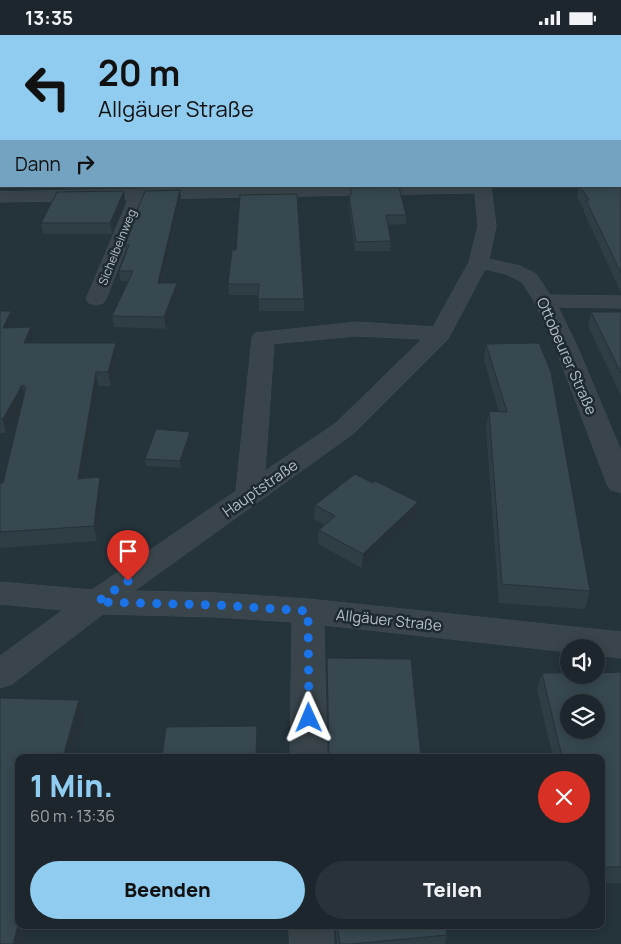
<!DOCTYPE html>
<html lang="de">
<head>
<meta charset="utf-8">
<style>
	:root { --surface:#1c262c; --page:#293238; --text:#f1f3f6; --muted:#a0a5a9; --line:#3a4348; --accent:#90ccf0 }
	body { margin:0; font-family:Manrope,sans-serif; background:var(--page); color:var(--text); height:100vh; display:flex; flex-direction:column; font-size:19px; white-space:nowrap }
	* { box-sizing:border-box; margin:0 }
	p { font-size:16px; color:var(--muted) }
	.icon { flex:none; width:28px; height:28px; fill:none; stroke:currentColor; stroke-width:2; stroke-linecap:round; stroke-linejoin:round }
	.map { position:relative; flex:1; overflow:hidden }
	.drawer { position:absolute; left:15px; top:719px; width:590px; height:175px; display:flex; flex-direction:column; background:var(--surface); border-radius:10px; box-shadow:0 2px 12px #0003,0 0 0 1px var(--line) }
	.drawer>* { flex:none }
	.hud { position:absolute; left:0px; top:0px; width:621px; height:152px; box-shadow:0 2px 12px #0003,0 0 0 1px var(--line); background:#90ccf0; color:#111; overflow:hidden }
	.fabs { position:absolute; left:560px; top:604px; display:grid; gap:10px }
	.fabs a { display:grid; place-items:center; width:45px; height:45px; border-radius:50%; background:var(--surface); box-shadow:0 2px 12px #0003,0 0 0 1px var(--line); font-size:25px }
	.pin { position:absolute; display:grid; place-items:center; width:42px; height:42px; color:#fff; margin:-51px -21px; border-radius:50% 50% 50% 0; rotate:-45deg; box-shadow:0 0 5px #0007 }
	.pin .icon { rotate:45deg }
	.me { position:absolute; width:55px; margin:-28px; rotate:359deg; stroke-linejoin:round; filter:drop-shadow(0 0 4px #0008) }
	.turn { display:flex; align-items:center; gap:18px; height:105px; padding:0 15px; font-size:22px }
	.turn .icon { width:65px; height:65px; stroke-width:2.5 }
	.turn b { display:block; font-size:35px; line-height:42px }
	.then { display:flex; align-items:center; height:48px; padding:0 15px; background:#0003; gap:10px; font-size:19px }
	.round { display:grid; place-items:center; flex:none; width:52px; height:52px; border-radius:26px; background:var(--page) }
	.head { display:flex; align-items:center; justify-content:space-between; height:85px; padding:0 15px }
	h1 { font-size:30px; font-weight:800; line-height:38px; color:var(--accent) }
	.cta { display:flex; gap:10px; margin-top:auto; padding:10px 15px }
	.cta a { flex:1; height:58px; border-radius:30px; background:var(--accent); color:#111; font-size:20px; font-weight:800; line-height:58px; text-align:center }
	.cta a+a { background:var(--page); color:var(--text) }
	.status { display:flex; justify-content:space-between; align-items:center; height:35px; padding:0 25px; background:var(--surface); direction:ltr }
	.status svg { height:14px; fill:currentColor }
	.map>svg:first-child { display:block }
	.green { fill:#273c39 }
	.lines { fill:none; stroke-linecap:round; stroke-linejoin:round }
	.minor-casing { stroke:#424e54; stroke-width:1 }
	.path { stroke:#405451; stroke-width:1; stroke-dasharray:2 2; stroke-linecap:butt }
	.minor { fill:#39454b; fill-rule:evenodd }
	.wall { fill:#2f3e45 }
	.shaded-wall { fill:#263238 }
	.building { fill:#374850; stroke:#263238; fill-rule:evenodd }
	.route { stroke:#1a73e8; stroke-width:9; stroke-dasharray:0 16.2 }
	.labels { text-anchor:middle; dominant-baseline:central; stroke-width:5; stroke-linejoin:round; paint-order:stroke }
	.far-street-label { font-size:12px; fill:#b4c0c6; stroke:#1e2a30 }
	.street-label { font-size:15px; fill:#b4c0c6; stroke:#1e2a30 }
</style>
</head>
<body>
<div class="status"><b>13:35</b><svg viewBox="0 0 49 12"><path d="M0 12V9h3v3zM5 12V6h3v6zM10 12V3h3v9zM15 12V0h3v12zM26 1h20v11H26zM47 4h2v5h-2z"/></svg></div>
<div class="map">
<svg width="621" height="909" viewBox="0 0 621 909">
	<rect width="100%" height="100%" fill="#25333b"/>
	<path class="green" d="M0 0H418L419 1H1L0 116Z"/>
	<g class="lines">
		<defs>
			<g id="minor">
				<path d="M417 0H429V1H418Z"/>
				<rect x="620" y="23" width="1" height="8"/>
				<path d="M308 151H491L496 191 489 224 520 231 536 239 550 260 621 261V273L558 272 577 311 621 416V458L611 455 607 449 555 311 534 266 522 247 506 239 485 234 448 304 354 398 134 556 217 558 308 564 621 597V623L596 620V612H569V617L324 590 327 722H290L292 587 217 582 103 579 12 649 0 653V621L63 575 0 569V547L92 555 236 456 252 303 255 298 357 287 433 292 469 227 478 191 475 158 145 164 106 264 103 268 96 270 89 268 86 264 128 165 0 167V157ZM357 301 422 304 336 388 265 436 274 309Z"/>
				<path d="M289 890H333L334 909H290Z"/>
			</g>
		</defs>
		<use href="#minor" class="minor-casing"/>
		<g class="path">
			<path d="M505 1 508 0"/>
			<path d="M576 1 580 0"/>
		</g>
		<use href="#minor" class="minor"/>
	</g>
	<g class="wall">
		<path d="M621 148V258L584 177V175L577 163 579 151H620Z"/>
		<path d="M65 151H184L65 154Z"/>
		<path d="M124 156 125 167 112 199H43L41 188Z"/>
		<path d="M349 160 406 180V189L387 190 391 206 390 216H355L349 169Z"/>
		<path d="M181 165 162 248 178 259 166 294 114 292 112 281 128 246H121L119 236 126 218 125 210Z"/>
		<path d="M232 215 304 264V276H259V260H229L228 249Z"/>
		<path d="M0 276H11L14 289 13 293 31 292 34 306 33 308H116L118 322 111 351H98L83 443 100 442 103 457 97 506 0 513V448H3L21 373 6 398H0Z"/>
		<path d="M591 277H621V361L588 291Z"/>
		<path d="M486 309 590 556 585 574 499 568 486 393 489 376 499 377 484 325Z"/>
		<path d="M190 404 181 433 146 431 145 424Z"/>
		<path d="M315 470 417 481 362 533 318 509 319 495 325 490 314 484Z"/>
		<path d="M327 623 421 722H328Z"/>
		<path d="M621 637V848H601V722H553L537 655 542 638Z"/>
		<path d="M335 890H445L447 900 445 909H337Z"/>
	</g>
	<g class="shaded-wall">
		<path d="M180 155 181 165 159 259 158 248Z"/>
		<path d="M124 156 125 167 112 199 110 188Z"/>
		<path d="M177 248 178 259 166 294 164 282Z"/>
		<path d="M11 276 14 289 7 306 3 293Z"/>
		<path d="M31 292 34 306 27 322 24 308Z"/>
		<path d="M116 308 118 322 111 351 108 337Z"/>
		<path d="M96 337 98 351 81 459 78 444Z"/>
		<path d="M22 350 26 365 6 398 3 384Z"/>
		<path d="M190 397V404L181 433 180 426Z"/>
		<path d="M100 442 103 457 97 506 94 491Z"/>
		<path d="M418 467 417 481 362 533 363 519Z"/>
		<path d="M79 665 84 684 74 722H63Z"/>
		<path d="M257 691 258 710V722H256Z"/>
		<path d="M19 887V890H30L25 909H13Z"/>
	</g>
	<g class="building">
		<rect x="620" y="47" width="1" height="90"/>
		<path d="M620 148H621V238L586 165H589L580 151H620Z"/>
		<path d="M399 152 406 180H386L391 206 356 207 349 160H351V153Z"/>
		<path d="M180 155 158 248H177L164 282 112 281 133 236H119L129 210H125L132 188 145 156Z"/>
		<path d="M124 156 110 188H41L57 157Z"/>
		<path d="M297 159 304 264H258L259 249H228L232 215H236L240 160Z"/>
		<path d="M0 276H11L3 293 31 292 24 308H116L108 337H96L78 444 100 442 94 491 0 497V448H3L26 352 22 350 3 384H0Z"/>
		<path d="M591 277H621V338Z"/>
		<path d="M539 308 551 337 590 556 502 549 489 376 507 377 486 309Z"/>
		<path d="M156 394 190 397 180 426 145 424Z"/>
		<path d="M355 439 373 448 375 446 418 467 363 519 319 495 335 481 315 470Z"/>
		<path d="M327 623 411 624 421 722H329Z"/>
		<path d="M621 637V832H601V722H562L542 638H569V640H596V638ZM569 668H596V695H569Z"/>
		<path d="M0 663 79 665 63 722H19V887L13 909H0Z"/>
		<path d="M257 691 256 722H162L166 692Z"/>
		<path d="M337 890H445L447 900 351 909H340Z"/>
	</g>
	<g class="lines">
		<path class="route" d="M128 546 97 567 217 570 308 576 309 683"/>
	</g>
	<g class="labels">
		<g class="far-street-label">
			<text transform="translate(117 212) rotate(-68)">Sichelbeinweg</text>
		</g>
		<g class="street-label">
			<text transform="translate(567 321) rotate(66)">Ottobeurer Straße</text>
			<text transform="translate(260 453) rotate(-35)">Hauptstraße</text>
			<text transform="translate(389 585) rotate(6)">Allgäuer Straße</text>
		</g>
	</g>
</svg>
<div class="fabs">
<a><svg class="icon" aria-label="sound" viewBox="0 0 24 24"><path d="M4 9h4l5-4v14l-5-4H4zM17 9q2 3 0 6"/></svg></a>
<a><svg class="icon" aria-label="layers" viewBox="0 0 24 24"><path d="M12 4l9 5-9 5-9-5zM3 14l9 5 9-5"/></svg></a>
</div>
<div class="pin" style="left:128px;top:546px;background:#d93025"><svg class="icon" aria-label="arrive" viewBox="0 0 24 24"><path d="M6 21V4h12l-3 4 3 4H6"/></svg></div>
<svg class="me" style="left:309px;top:683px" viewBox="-20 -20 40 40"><path d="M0-17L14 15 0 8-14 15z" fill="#1a73e8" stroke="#fff" stroke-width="4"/></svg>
<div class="hud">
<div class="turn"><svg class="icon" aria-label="left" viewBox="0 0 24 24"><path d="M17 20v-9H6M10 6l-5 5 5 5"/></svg><div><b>20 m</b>Allgäuer Straße</div></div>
<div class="then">Dann<svg class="icon" aria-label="right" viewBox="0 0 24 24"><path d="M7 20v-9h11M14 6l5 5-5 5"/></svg></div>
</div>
<section class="drawer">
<div class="head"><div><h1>1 Min.</h1><p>60 m · 13:36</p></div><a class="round" style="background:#d93025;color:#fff"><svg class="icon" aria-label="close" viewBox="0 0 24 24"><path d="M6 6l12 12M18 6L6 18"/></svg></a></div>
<div class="cta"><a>Beenden</a><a>Teilen</a></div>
</section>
</div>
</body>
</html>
